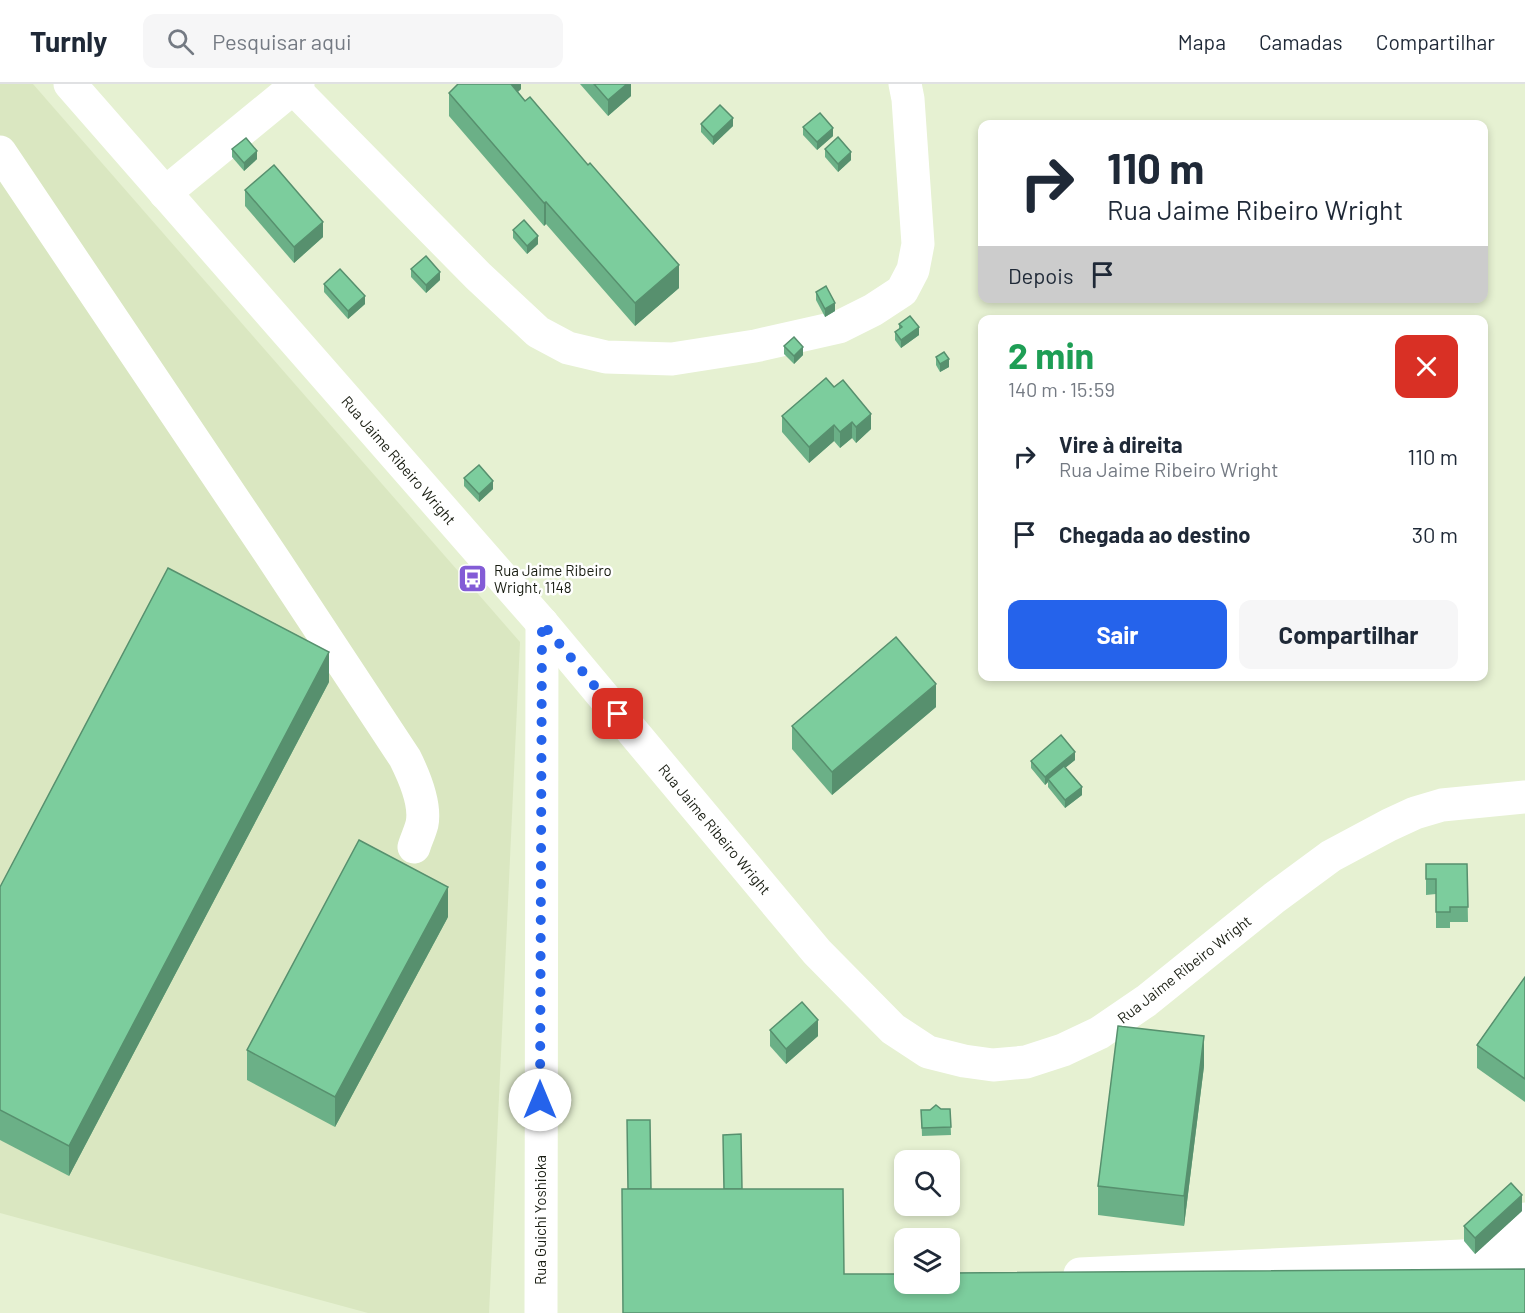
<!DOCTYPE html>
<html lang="pt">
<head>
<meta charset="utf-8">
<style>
	:root { --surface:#fff; --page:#f6f6f7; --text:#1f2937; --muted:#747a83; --line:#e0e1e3; --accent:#2563eb }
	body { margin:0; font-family:Barlow,sans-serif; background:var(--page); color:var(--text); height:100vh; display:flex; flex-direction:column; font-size:22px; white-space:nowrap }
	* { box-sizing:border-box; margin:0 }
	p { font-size:20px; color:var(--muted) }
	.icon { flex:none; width:33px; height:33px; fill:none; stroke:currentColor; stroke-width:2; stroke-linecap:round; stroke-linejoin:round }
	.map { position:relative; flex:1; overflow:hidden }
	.side { position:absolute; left:978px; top:231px; width:510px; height:366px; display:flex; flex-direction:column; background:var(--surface); border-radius:12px; box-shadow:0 3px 9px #0003 }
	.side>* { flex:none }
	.top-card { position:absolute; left:978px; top:36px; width:510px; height:183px; border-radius:12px; box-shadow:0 3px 9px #0003; background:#fff; color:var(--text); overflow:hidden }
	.tools { position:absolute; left:894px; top:1066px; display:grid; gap:12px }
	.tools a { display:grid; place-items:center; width:66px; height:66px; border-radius:12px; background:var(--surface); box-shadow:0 3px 9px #0003; font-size:30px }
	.pin { position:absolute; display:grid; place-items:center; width:51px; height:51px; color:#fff; margin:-26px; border-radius:12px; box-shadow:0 3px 9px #0006 }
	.me { position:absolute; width:66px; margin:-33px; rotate:0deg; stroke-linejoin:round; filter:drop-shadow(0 0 4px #0008) }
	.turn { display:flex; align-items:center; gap:21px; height:126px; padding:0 30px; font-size:27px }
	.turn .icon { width:78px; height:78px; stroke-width:2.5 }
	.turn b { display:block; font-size:42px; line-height:51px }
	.then { display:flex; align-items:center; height:57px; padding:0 30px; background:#0003; gap:12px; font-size:22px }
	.round { display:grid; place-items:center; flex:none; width:63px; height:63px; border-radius:12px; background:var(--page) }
	.headline { display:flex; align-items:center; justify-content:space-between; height:102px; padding:0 30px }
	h1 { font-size:36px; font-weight:700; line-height:45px; color:#1e9e55 }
	.primary-button { display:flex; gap:12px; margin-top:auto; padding:12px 30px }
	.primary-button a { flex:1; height:69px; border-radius:12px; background:var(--accent); color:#fff; font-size:24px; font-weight:700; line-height:69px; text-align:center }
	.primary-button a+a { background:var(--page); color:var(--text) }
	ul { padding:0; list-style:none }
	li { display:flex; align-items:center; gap:18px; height:78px; padding:0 30px }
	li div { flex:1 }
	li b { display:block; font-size:22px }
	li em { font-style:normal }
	header { display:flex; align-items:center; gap:36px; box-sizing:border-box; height:84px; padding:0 30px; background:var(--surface); border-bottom:2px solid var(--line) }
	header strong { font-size:28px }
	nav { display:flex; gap:33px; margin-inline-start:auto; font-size:21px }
	.search { width:420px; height:54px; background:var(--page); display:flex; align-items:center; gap:15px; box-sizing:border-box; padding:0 21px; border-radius:12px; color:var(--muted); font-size:22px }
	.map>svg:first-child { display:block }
	.built { fill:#dae7c1 }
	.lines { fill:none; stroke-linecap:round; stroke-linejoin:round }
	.minor { stroke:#fff; stroke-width:33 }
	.wall { fill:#6bb087 }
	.shaded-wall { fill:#57906e }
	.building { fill:#7ccd9d; stroke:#57906e; stroke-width:1.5 }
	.route { stroke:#2563eb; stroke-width:10; stroke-dasharray:0 18 }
	.labels { text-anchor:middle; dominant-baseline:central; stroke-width:5; stroke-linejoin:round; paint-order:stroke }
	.street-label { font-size:15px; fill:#181c11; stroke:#fff }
	.poi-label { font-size:15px; fill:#181c11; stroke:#fff; text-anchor:start }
</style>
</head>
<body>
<header>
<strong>Turnly</strong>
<div class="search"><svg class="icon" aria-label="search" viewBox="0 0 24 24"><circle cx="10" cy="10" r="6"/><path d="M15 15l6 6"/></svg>Pesquisar aqui</div>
<nav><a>Mapa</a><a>Camadas</a><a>Compartilhar</a></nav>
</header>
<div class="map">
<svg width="1525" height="1229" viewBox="0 0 1525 1229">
	<rect width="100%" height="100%" fill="#e6f1d2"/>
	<path class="built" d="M0 0H33L520 558 489 1229H368L0 1129Z"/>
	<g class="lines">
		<g class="minor">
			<path d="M70 0 542 539 817 868 893 945 928 968 964 977 993 981 1026 978 1063 966 1099 949 1146 917 1274 814 1331 772 1389 741 1415 729 1442 721 1525 713"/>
			<path d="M293 4 478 192 538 248 568 264 606 273 672 275 755 262 839 243 873 226 902 207 913 186 918 160 908 15 905 0"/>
			<path d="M0 68 273 474 405 674C414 692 426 720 422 740 420 748 416 756 414 763"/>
			<path d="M165 109 298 0"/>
			<path d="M1500 1170 1525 1135"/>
			<path d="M1080 1190 1525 1169"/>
			<path d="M541 1229 542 539"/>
		</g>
	</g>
	<g class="wall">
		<path d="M521 0V5L518 8 679 204 635 242 546 140 544 142 449 32V9Z"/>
		<path d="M580 0H631V12L608 32Z"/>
		<path d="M701 40 733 42 713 61 701 48Z"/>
		<path d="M803 43 833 52 817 66 803 51Z"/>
		<path d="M232 65 257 75 244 87 232 73Z"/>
		<path d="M825 65 851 76 838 88 825 73Z"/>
		<path d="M245 106 323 153 294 179 245 122Z"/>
		<path d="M513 146 538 160 527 170 513 154Z"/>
		<path d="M411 185 440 196 426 209 411 193Z"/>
		<path d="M324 200 365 220 348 235 324 208Z"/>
		<path d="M816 208 835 227 825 233 816 216Z"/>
		<path d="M899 240 919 251 901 264 895 256V248L899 245Z"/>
		<path d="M784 262 803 271 794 280 784 270Z"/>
		<path d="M936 273 949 283 940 288 936 281Z"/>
		<path d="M826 294 871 345 856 359 852 354 840 364 834 357 809 379 782 348V332Z"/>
		<path d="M464 394 493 405 479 418 464 402Z"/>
		<path d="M329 598 69 1092 0 1056V803Z"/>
		<path d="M936 623 832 711 792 665V642Z"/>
		<path d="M1075 676 1065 684 1082 711 1065 724 1048 703V698L1045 701 1031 684V677Z"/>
		<path d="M1426 780H1467L1468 838H1450V844H1436V810L1426 811Z"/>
		<path d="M448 833 335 1043 247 996V966Z"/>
		<path d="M1525 893V1018L1477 984V961Z"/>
		<path d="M770 946 818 952 786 980 770 962Z"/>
		<path d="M1204 982 1184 1142 1098 1131V1102Z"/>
		<path d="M950 1025 951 1051 922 1052 921 1026Z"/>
		<path d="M1522 1127 1475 1170 1464 1157V1142Z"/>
	</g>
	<g class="shaded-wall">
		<path d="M506 0H521V5L506 17Z"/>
		<path d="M627 0H631V12L608 32V16Z"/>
		<path d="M733 34V42L713 61V53Z"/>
		<path d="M833 44V52L817 66V58Z"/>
		<path d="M257 67V75L244 87V79Z"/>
		<path d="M851 68V76L838 88V80Z"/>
		<path d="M546 118V140L544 142V119Z"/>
		<path d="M323 138V153L294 179V163Z"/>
		<path d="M538 152V160L527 170V162Z"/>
		<path d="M679 181V204L635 242V219Z"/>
		<path d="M440 188V196L426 209V201Z"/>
		<path d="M365 212V220L348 235V227Z"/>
		<path d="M835 219V227L825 233V225Z"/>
		<path d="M919 243V251L901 264V256Z"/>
		<path d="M803 263V271L794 280V272Z"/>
		<path d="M949 275V283L940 288V280Z"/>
		<path d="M871 330V345L856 359V343Z"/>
		<path d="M852 338V354L840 364V348Z"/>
		<path d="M834 341V357L809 379V363Z"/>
		<path d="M493 397V405L479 418V410Z"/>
		<path d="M329 568V598L69 1092V1062Z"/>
		<path d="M936 600V623L832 711V688Z"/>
		<path d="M1075 668V676L1049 697 1048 695V698L1045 701V693Z"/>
		<path d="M1082 703V711L1065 724V716Z"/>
		<path d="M448 803V833L335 1043V1013Z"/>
		<path d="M818 936V952L786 980V965Z"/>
		<path d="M1204 952V982L1184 1142V1112Z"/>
		<path d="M1522 1111V1127L1475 1170V1154Z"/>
	</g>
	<g class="building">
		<path d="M458 0H511L525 17 530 13 588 81 590 79 679 181 635 219 546 118 544 119 449 9Z"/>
		<path d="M594 0H627L608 16Z"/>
		<path d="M720 21 733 34 713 53 701 40Z"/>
		<path d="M820 29 833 44 817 58 803 43Z"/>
		<path d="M838 53 851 68 838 80 825 65Z"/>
		<path d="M246 54 257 67 244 79 232 65Z"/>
		<path d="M274 81 323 138 294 163 245 106Z"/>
		<path d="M524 136 538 152 527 162 513 146Z"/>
		<path d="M426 172 440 188 426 201 411 185Z"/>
		<path d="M340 185 365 212 348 227 324 200Z"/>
		<path d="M826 202 835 219 825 225 816 208Z"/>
		<path d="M910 232 919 243 901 256 895 248 902 243 899 240Z"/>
		<path d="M794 253 803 263 794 272 784 262Z"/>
		<path d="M944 268 949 275 940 280 936 273Z"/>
		<path d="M826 294 834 303 843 296 871 330 856 343 852 338 840 348 834 341 809 363 782 332Z"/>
		<path d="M479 381 493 397 479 410 464 394Z"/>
		<path d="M168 484 329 568 69 1062 0 1026V803Z"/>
		<path d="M896 553 936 600 832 688 792 642Z"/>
		<path d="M1061 651 1075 668 1045 693 1031 677Z"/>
		<path d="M1064 682 1082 703 1065 716 1048 695Z"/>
		<path d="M359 756 448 803 335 1013 247 966Z"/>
		<path d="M1426 780H1467L1468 823H1450V828H1436V795H1426Z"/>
		<path d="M1525 893V995L1477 961Z"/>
		<path d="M802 918 818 936 786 965 770 946Z"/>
		<path d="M1118 942 1204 952 1184 1112 1098 1102Z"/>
		<path d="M936 1021 941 1025H950L951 1043 922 1044 921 1026H930Z"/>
		<path d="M627 1036H650L651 1105H628Z"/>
		<path d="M741 1050 742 1105H724L723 1051Z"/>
		<path d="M1511 1099 1522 1111 1475 1154 1464 1142Z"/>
		<path d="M622 1105H843L844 1190H904V1200H950V1189L1525 1185V1229H623Z"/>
	</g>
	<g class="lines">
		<path class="route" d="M540 1016 542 539 618 630"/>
	</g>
	<defs>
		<symbol id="bus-square" viewBox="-11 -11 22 22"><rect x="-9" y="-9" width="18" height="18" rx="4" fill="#835cd6" stroke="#fff"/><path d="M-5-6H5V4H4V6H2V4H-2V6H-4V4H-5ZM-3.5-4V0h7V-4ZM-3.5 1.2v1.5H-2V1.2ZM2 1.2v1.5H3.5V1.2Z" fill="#fff"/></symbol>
	</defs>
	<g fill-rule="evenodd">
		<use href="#bus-square" x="456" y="478" width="33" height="33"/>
	</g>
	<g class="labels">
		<g class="street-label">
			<text transform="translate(399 376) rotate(49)">Rua Jaime Ribeiro Wright</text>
			<text transform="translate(715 745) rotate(50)">Rua Jaime Ribeiro Wright</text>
			<text transform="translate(1184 885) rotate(-38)">Rua Jaime Ribeiro Wright</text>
			<text transform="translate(540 1136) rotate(-90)">Rua Guichi Yoshioka</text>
		</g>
		<g class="poi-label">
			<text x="494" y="486">Rua Jaime Ribeiro<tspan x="494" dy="17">Wright, 1148</tspan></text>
		</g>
	</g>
</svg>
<div class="tools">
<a><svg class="icon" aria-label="search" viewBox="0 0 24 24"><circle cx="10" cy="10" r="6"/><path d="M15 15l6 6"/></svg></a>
<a><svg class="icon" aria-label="layers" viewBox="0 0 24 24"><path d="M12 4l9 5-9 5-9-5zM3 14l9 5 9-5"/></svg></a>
</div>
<div class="pin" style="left:618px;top:630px;background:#d93025"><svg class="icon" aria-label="arrive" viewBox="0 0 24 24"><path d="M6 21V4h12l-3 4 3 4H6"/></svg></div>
<svg class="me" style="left:540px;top:1016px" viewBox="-20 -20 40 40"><circle r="19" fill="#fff"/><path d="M0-13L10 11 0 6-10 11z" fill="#2563eb"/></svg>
<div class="top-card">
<div class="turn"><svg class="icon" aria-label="right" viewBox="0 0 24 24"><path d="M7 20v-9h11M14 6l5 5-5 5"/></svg><div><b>110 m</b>Rua Jaime Ribeiro Wright</div></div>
<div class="then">Depois<svg class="icon" aria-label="arrive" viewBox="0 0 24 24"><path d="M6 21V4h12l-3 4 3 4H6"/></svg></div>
</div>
<section class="side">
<div class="headline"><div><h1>2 min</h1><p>140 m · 15:59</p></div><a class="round" style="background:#d93025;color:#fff"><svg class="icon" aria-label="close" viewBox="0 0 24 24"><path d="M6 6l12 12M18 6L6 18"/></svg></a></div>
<ul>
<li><svg class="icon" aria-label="right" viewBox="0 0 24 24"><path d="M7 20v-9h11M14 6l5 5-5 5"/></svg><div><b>Vire à direita</b><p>Rua Jaime Ribeiro Wright</p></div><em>110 m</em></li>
<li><svg class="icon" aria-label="arrive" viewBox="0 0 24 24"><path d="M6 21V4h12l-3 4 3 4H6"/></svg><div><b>Chegada ao destino</b></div><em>30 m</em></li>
</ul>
<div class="primary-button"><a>Sair</a><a>Compartilhar</a></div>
</section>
</div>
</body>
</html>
